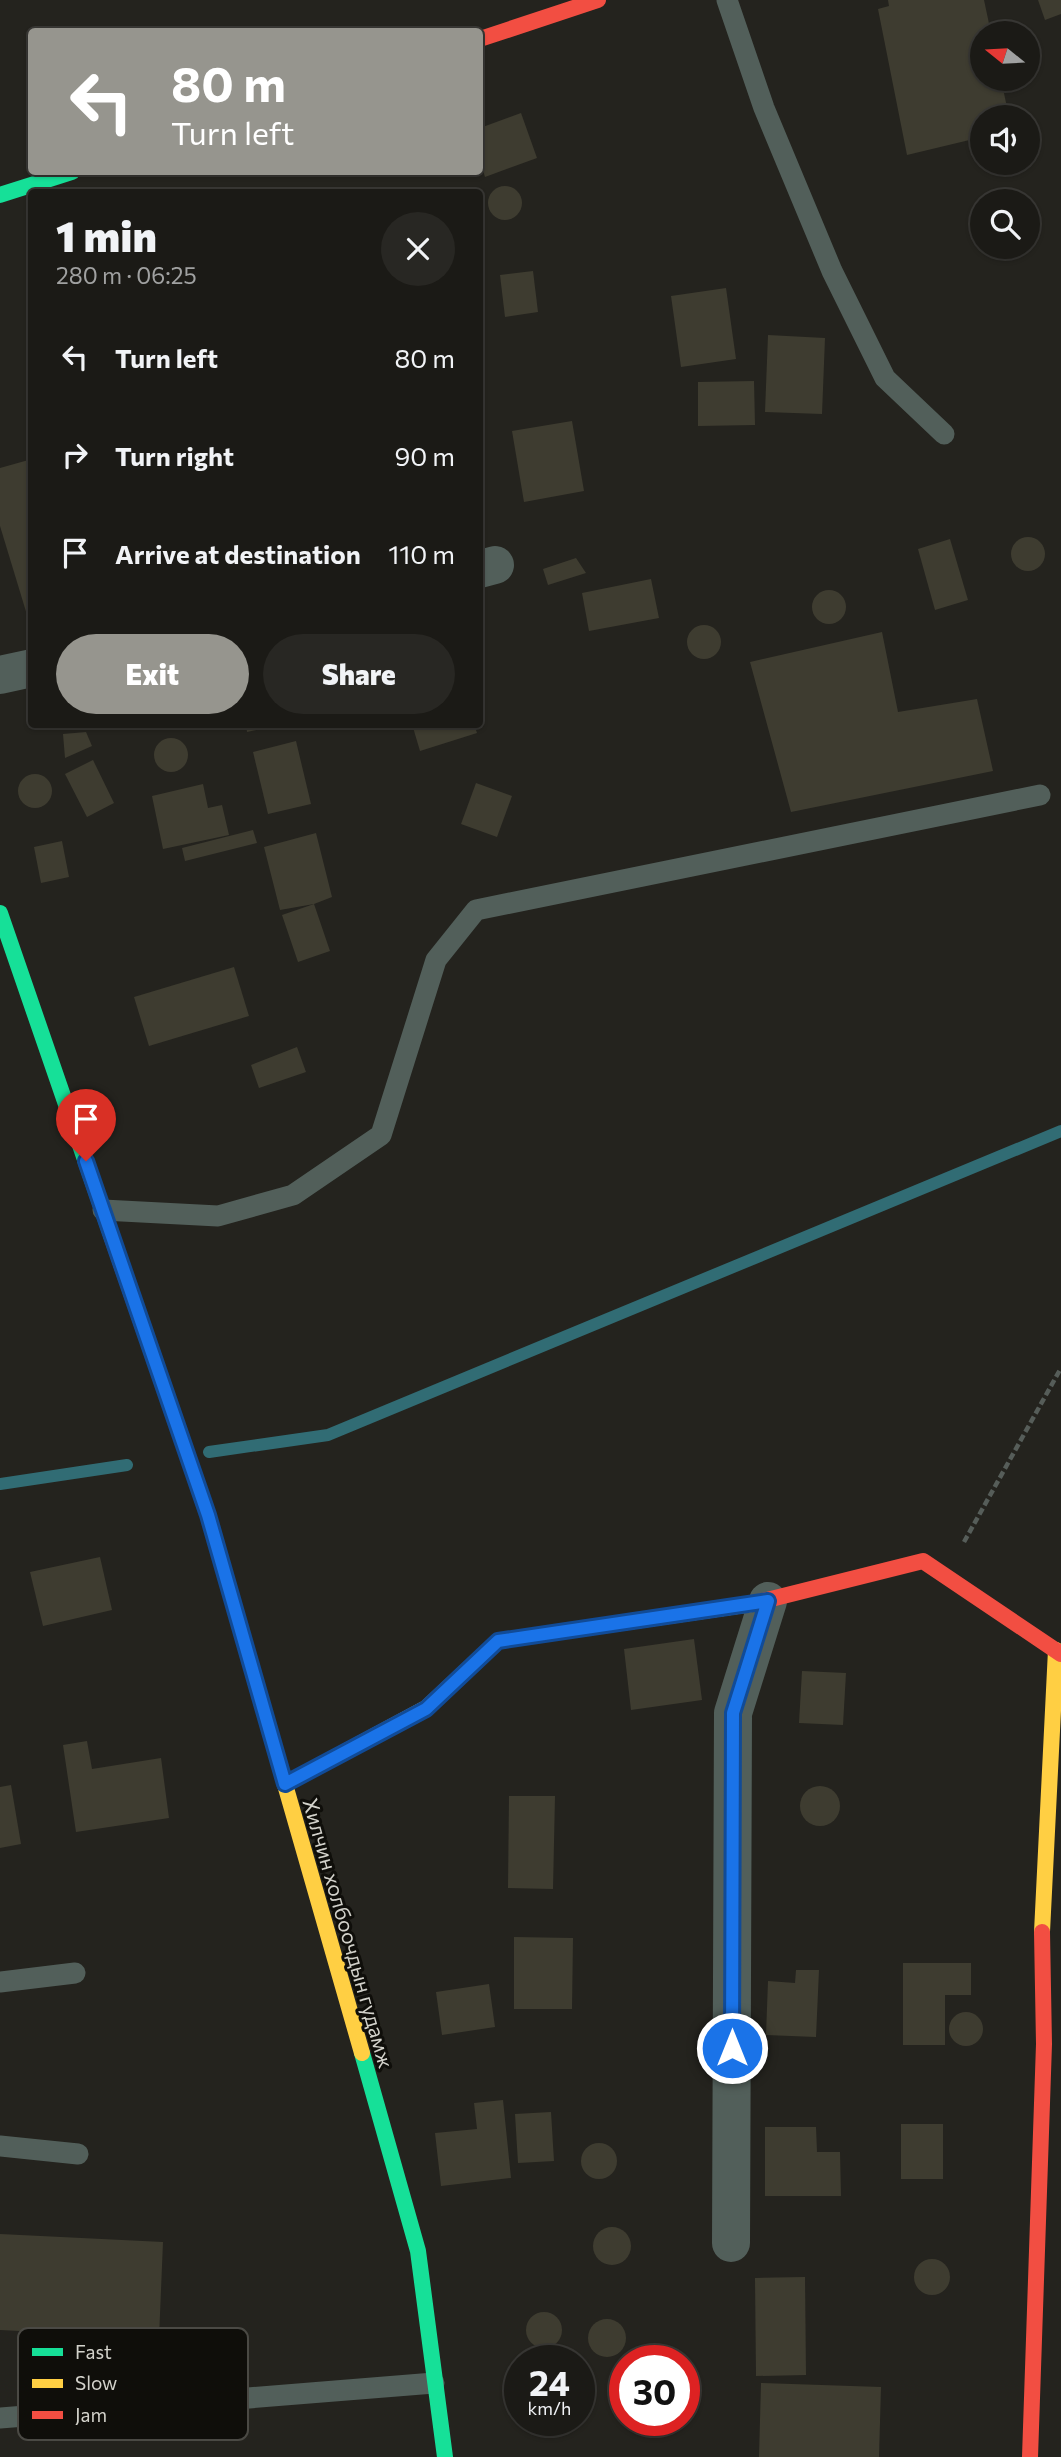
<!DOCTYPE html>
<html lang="en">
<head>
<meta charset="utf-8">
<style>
	:root { --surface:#1b1a16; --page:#282723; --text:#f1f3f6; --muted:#a0a1a1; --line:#393835; --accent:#96958e }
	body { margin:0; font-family:Commissioner,sans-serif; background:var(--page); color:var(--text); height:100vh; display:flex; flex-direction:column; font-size:26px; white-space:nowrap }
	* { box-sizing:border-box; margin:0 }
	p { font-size:23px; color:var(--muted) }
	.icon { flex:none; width:38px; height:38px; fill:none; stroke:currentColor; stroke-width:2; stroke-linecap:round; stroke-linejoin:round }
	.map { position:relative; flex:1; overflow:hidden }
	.panel { position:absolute; left:28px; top:189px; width:455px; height:539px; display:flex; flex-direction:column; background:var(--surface); border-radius:7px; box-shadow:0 2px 5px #0004,0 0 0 2px var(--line) }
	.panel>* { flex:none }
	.hud { position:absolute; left:28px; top:28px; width:455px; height:147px; border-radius:7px; box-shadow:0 2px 5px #0004,0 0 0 2px var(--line); background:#96958e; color:#fff; overflow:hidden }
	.needle { width:46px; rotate:288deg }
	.tools { position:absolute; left:970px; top:21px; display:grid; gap:14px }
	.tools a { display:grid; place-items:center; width:70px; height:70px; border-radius:50%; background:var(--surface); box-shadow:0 2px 5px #0004,0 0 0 2px var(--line); font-size:35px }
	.speed { position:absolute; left:504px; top:2345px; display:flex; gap:14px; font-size:35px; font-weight:700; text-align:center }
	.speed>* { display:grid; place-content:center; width:91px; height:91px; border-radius:50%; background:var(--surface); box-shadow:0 2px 5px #0004,0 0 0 2px var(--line); line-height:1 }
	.speed small { font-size:18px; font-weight:400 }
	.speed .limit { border:10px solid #d22; background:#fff; color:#111 }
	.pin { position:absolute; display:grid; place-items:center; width:60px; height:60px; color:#fff; margin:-72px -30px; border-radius:50% 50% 50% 0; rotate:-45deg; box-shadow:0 0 7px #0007 }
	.pin .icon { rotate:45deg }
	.me { position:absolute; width:77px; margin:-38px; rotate:0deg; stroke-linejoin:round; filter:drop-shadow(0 0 5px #0008) }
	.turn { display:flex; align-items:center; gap:24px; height:147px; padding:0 28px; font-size:32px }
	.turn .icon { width:91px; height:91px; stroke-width:2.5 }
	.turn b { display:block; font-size:49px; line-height:60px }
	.round { display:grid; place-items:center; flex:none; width:74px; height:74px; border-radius:37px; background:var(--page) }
	.headline { display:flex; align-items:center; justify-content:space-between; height:119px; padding:0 28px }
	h1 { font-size:42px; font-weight:800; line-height:52px }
	.action { display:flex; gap:14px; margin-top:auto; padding:14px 28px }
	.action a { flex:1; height:80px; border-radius:42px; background:var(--accent); color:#fff; font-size:28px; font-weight:800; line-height:80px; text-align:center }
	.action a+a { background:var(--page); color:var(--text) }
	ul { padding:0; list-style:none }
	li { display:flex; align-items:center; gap:21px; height:98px; padding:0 28px }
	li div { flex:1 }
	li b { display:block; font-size:26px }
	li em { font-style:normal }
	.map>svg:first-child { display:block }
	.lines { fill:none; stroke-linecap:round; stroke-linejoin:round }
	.stream { stroke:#316c74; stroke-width:12 }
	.building { fill:#3e3c30 }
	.path { stroke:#565d59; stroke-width:4.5; stroke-dasharray:7 3.5; stroke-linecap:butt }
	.lane { stroke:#525f5a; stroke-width:21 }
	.street { stroke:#525f5a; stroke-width:38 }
	.fast { stroke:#16e098; stroke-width:16 }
	.slow { stroke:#ffcf43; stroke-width:16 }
	.jam { stroke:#f24e42; stroke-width:16 }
	.route-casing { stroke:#114b97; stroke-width:18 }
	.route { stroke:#1a73e8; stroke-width:12 }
	.labels { text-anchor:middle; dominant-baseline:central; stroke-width:6; stroke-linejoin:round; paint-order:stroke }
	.street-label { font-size:21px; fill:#d3d2cb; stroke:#0f0e0a }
	.key { fill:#0f0e0a; stroke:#4a4944; stroke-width:2 }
	.key-label { font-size:19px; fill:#d3d2cb }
</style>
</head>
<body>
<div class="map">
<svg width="1061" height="2457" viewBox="0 0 1061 2457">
	<rect width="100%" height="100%" fill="#24231e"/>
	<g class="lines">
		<g class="stream">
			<path d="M209 1452 328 1435 1061 1131"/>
			<path d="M0 1484 127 1465"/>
		</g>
	</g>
	<g class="building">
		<path d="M888 0H984L991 33H982V79H1001L1009 117H982V137L907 155 878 9 889 6Z"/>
		<path d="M1038 0H1061V14L1045 20Z"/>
		<path d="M521 113 537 158 485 177 480 161V128Z"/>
		<circle cx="505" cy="203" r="17"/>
		<path d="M533 271 538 312 505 317 500 275Z"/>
		<path d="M726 288 736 359 681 367 671 296Z"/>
		<path d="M768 335 825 338 822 414 765 412Z"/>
		<path d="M754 381 755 425 698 426V382Z"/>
		<path d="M572 421 584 491 524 502 512 431Z"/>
		<path d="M32 459V628H31L0 526V468Z"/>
		<circle cx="1028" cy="554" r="17"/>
		<path d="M950 539 968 600 935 610 918 549Z"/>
		<path d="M576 558 586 573 548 585 543 569Z"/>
		<path d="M651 579 659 618 589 631 582 593Z"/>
		<circle cx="829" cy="607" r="17"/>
		<circle cx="704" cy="642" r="17"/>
		<path d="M882 632 898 712 977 699 993 771 791 812 750 662Z"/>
		<path d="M246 724H275V726L247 732Z"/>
		<path d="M412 724H474L477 733 420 751Z"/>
		<path d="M86 732 92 746 65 758 63 734Z"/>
		<circle cx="171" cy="755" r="17"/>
		<path d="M296 741 311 804 268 814 253 752Z"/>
		<path d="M93 760 114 803 87 817 65 774Z"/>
		<circle cx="35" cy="791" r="17"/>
		<path d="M476 783 512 796 497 837 461 824Z"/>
		<path d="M203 784 208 808 222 805 229 835 163 849 152 796Z"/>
		<path d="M253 830 257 843 185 861 182 848Z"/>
		<path d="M316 833 332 897 314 904 330 951 298 962 282 915 314 904 280 910 264 847Z"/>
		<path d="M62 841 69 877 41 883 34 847Z"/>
		<path d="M234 967 249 1016 149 1046 134 997Z"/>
		<path d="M297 1047 306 1072 259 1088 251 1065Z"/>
		<path d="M100 1557 112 1610 43 1626 30 1572Z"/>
		<path d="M694 1639 702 1700 631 1710 624 1649Z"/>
		<path d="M802 1671 846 1673 843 1725 799 1723Z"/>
		<path d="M87 1741 92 1769 161 1758 169 1818 76 1832 63 1745Z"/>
		<path d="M11 1785 21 1844 0 1848V1787Z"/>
		<circle cx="820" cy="1806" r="20"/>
		<path d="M509 1796H555L553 1889 508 1888Z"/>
		<path d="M514 1937 573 1938 572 2009H514Z"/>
		<path d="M903 1963H971V1995H945V2045H903Z"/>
		<path d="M796 1970H819L816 2037 766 2035 768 1981 795 1983Z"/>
		<path d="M489 1984 495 2027 442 2035 436 1992Z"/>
		<circle cx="966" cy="2029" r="17"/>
		<path d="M503 2100 511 2178 441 2186 435 2133 477 2129 474 2103Z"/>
		<path d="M551 2112 554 2161 518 2163 515 2114Z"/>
		<rect x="901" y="2124" width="42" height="55"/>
		<path d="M765 2127H816L817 2152H840L841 2196H765Z"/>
		<circle cx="599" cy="2161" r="18"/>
		<circle cx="612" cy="2246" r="19"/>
		<path d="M0 2234 163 2242 159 2338 0 2330Z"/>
		<circle cx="932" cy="2277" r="18"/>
		<path d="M805 2277 806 2375 756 2376 755 2278Z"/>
		<circle cx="544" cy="2330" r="18"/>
		<circle cx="607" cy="2338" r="19"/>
		<path d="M761 2383 881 2387 879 2457H759Z"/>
	</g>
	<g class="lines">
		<path class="path" d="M964 1542 1061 1368"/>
		<g class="lane">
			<path d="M727 0 764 108 832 271 885 378 944 434"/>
			<path d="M103 1210 218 1216 293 1195 381 1135 436 960 476 910 1040 795"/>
			<path d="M0 1982 75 1973"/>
			<path d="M0 2146 78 2154"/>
			<path d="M0 2418 434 2383"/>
		</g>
		<g class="street">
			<path d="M480 569 495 565"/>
			<path d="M0 675 32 668"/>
			<path d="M731 2243 733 1713 768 1601"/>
		</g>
		<g class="fast">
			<path d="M0 195 72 172"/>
			<path d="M0 913 112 1238"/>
			<path d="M362 2053 418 2251 445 2457"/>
		</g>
		<g class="slow">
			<path d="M255 1680 362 2053"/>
			<path d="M285 1784 426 1708 498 1641 751 1604"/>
			<path d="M1042 1932 1056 1650"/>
		</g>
		<g class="jam">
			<path d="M480 39 598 0"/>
			<path d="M112 1238 208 1515 255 1680"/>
			<path d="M751 1604 923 1561 1061 1654"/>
			<path d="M1030 2457 1044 2044 1042 1932"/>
		</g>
	</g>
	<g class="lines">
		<defs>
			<path id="route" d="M86 1161 208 1515 285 1784 426 1709 498 1641 768 1601 733 1713 732 2048"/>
		</defs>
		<use href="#route" class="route-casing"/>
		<use href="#route" class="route"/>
	</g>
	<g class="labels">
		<g class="street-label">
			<text transform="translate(349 1933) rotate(74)">Хилчин холбоочдын гудамж</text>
		</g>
	</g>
	<rect x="18" y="2328" width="230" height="112" rx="10" class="key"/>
	<rect x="32" y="2348" width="31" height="8" fill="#16e098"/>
	<rect x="32" y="2379" width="31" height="9" fill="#ffcf43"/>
	<rect x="32" y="2411" width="31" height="8" fill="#f24e42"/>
	<g class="key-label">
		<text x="75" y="2359">Fast</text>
		<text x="75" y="2390">Slow</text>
		<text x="75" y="2422">Jam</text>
	</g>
</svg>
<div class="tools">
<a><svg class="needle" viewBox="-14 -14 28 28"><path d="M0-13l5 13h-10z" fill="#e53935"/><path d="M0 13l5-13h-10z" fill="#a0a1a1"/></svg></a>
<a><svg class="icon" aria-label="sound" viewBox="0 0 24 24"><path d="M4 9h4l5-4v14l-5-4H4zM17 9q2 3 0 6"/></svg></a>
<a><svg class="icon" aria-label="search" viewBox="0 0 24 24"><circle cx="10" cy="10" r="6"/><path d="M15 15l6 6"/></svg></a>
</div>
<div class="speed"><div>24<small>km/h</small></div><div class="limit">30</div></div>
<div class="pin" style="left:86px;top:1161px;background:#d93025"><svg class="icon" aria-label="arrive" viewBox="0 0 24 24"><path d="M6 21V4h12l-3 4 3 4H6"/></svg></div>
<svg class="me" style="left:732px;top:2048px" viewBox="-20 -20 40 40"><circle r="17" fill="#1a73e8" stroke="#fff" stroke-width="3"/><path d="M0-11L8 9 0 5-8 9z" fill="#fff"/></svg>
<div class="hud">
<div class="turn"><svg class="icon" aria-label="left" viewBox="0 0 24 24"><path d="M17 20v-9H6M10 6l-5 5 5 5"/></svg><div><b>80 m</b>Turn left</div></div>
</div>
<section class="panel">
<div class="headline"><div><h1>1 min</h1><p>280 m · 06:25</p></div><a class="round"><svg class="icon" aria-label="close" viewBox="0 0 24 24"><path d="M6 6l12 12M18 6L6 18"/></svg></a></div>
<ul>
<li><svg class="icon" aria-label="left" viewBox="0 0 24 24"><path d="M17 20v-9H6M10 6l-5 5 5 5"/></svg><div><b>Turn left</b></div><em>80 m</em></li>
<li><svg class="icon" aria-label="right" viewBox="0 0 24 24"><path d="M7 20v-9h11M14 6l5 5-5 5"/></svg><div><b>Turn right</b></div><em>90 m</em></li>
<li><svg class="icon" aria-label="arrive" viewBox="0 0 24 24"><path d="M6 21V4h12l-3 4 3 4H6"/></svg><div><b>Arrive at destination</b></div><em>110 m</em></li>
</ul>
<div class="action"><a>Exit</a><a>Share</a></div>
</section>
</div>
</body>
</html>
